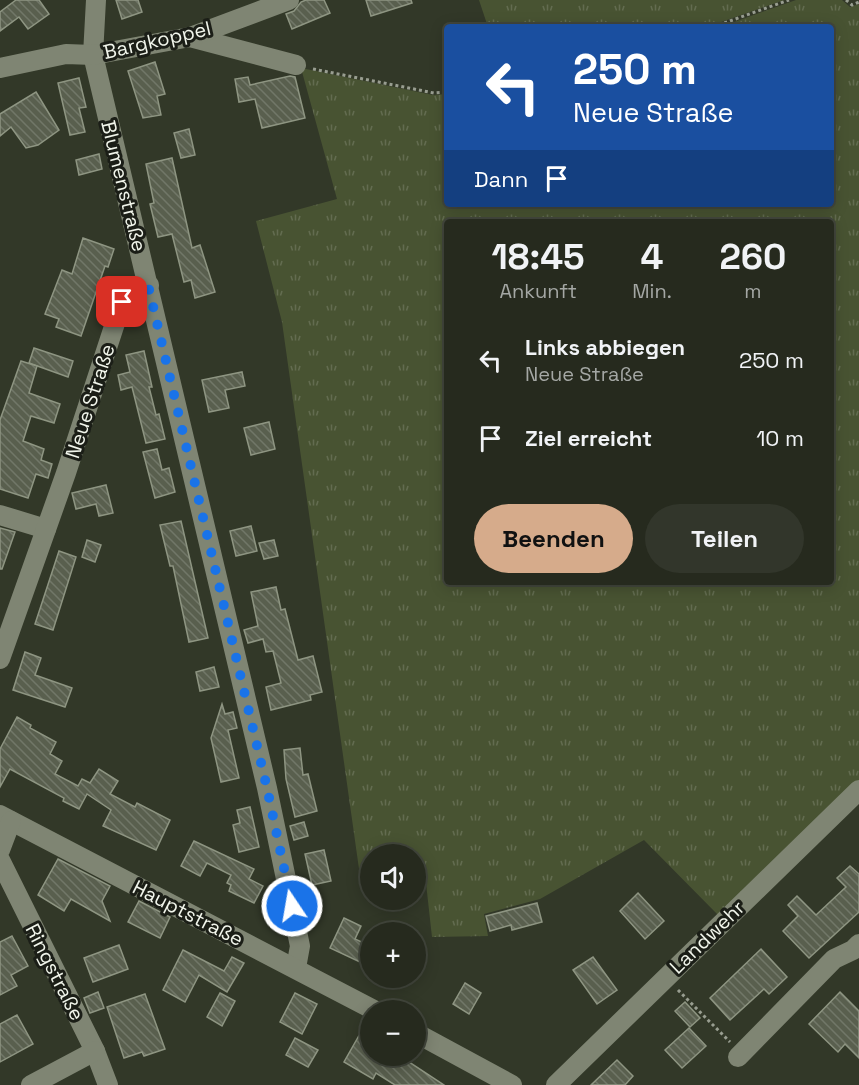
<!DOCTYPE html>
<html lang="de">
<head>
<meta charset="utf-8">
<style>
	:root { --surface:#262a1e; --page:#32362b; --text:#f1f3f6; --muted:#a4a7a4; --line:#42463c; --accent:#d6ab8b }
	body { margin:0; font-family:"Space Grotesk",sans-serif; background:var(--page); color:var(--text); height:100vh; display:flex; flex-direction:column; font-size:22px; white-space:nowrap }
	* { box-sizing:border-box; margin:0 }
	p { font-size:20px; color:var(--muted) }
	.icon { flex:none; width:33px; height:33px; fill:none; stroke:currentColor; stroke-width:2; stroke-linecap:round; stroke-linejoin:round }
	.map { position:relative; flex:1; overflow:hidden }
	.side { position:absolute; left:444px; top:219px; width:390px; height:366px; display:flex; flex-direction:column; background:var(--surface); border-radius:6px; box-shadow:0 3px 15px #0003,0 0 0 2px var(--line) }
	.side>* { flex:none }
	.guide { position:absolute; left:444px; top:24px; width:390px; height:183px; border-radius:6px; box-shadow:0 3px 15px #0003,0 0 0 2px var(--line); background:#1a4fa0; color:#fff; overflow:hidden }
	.buttons { position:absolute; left:360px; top:844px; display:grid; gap:12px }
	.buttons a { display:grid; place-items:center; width:66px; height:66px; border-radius:50%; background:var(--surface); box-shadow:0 3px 15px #0003,0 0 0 2px var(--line); font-size:30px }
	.pin { position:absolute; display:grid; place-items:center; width:51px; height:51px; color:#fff; margin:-26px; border-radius:12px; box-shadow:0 3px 9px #0006 }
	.me { position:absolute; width:66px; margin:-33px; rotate:348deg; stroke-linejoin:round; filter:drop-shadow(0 0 4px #0008) }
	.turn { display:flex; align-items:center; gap:21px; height:126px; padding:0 30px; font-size:27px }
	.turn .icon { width:78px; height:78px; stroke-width:2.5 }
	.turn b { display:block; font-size:42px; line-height:51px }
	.then { display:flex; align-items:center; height:57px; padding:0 30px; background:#0003; gap:12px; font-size:22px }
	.eta { display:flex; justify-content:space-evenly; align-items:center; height:102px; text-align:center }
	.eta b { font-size:36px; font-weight:700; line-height:42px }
	.button { display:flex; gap:12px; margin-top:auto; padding:12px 30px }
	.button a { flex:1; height:69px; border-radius:36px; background:var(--accent); color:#111; font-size:24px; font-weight:700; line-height:69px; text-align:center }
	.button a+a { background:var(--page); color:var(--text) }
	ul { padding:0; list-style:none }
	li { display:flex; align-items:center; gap:18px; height:78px; padding:0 30px }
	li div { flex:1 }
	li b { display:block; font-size:22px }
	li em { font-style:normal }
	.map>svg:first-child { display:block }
	.grass { fill:url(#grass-tufts); fill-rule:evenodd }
	.building { fill:url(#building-back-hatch); stroke:#8e9582; stroke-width:1.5 }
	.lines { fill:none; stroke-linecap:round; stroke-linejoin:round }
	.path { stroke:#999e91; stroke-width:3; stroke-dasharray:3 3; stroke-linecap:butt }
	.minor { stroke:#7f8573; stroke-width:20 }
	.route { stroke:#1a73e8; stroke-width:10; stroke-dasharray:0 18 }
	.labels { text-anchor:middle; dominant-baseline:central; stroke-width:6; stroke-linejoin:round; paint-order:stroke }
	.street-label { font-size:20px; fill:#f1f5eb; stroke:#1b1e17 }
</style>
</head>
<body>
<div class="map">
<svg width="859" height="1085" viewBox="0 0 859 1085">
	<defs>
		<pattern id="grass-tufts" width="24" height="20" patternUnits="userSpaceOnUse" patternTransform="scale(1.5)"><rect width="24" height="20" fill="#485332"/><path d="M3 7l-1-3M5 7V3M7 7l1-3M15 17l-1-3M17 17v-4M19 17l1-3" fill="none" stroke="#636c50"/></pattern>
		<pattern id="building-back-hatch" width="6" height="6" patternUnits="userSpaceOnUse" patternTransform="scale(1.5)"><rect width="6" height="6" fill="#595f4e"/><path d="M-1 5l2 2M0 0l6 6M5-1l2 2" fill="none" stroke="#717768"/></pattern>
	</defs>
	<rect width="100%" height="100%" fill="#323828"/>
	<g class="grass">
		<path d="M479 0H784L707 27H488Z"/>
		<path d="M796 0H842L850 7 859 4V784L720 917 644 840 540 899 484 914 488 936 432 937 426 883H416V855H370V883H361L282 322 256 221 337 199 301 68 433 95 447 94V204H831V27H720ZM447 222H831V582H447Z"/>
	</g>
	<g class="building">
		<path d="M16 0H39L49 14 28 29 19 17 0 31V12Z"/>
		<path d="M116 0H138L142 12 122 19Z"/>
		<path d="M306 0H324L330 13 292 29 286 14 294 11 301 2Z"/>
		<path d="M366 0H411L412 3 371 16Z"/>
		<path d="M155 62 165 94 157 96 161 115 143 118 128 71Z"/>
		<path d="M290 76 295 77 305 118 262 128 255 99 239 102 235 79 248 77 250 85Z"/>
		<path d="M79 78 86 107 79 108 85 132 70 135 58 83Z"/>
		<path d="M36 92 59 130 38 145 26 148 11 127 0 136V114Z"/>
		<path d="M189 129 195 155 181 158 174 133Z"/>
		<path d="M99 154 102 169 79 175 76 160Z"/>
		<path d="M172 158 192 248 200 245 215 292 195 298 191 280 184 282 172 234 158 237 150 204 154 203 146 164Z"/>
		<path d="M83 238 114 249 108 267 105 266 81 336 56 327 59 319 45 314 62 270 72 274Z"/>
		<path d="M34 348 73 361 68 377 29 363Z"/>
		<path d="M144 351 152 387H149L156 415 159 414 165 439 146 443 132 387 121 390 118 375 130 372 126 355Z"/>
		<path d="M21 361 37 366 29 393 60 404 54 423 31 416 23 441 44 449 41 460 52 464 48 478 36 474 28 498 0 489V420Z"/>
		<path d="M242 372 245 386 225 390 229 408 209 412 202 380Z"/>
		<path d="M269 422 275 449 251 455 244 428Z"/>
		<path d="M157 449 162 470 169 468 175 492 155 498 143 452Z"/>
		<path d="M106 485 113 513 99 516 96 504 76 509 72 493Z"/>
		<path d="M181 521 208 638 189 642 173 566H170L160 525Z"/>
		<path d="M251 526 257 551 236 556 230 531Z"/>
		<path d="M0 528 15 532 2 569H0Z"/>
		<path d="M87 540 101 545 95 562 82 557Z"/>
		<path d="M274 540 278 556 264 559 259 543Z"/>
		<path d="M59 551 76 557 53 630 35 624Z"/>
		<path d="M276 587 281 610 285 609 298 660 313 656 322 692 310 695 311 700 271 710 266 687 281 683 273 651 266 652 263 639 248 643 244 630 258 626 251 592Z"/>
		<path d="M25 652 41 658 35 675 72 688 65 707 13 690Z"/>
		<path d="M214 667 219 687 200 691 196 672Z"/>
		<path d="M222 704 225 714 233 712 237 728 228 730 239 778 221 782 211 738Z"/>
		<path d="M17 717 31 725 30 728 56 742 50 754 62 761 55 774 78 786 82 779 90 783 99 769 118 781 110 794 135 807 137 803 170 820 156 850 103 826 111 810 87 794 79 809 63 801 64 798 10 769 0 787V749Z"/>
		<path d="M300 748 303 775 308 774 317 811 295 817 286 779 284 750Z"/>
		<path d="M250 807 259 847 239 852 233 825 240 823 237 810Z"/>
		<path d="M304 822 308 836 294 840 290 826Z"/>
		<path d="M194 841 254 869 249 879 263 886 254 903 229 891 231 885 227 883 231 875 207 863 200 876 181 866Z"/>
		<path d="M324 850 331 881 312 885 305 854Z"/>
		<path d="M58 859 110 886 102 901 110 921 71 899 64 911 38 895Z"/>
		<path d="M850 866 859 874V912L809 958 783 931 798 916 788 905 797 896 816 915 846 887 837 878Z"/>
		<path d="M638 893 664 921 645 939 620 911Z"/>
		<path d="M139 901 170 917 160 938 128 922Z"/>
		<path d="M537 903 542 922 512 930 511 925 490 931 486 916Z"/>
		<path d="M344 918 361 926 355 939 368 945 360 962 330 948Z"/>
		<path d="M12 936 28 966 11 975 17 986 0 995V942Z"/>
		<path d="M119 945 128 969 93 982 84 958Z"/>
		<path d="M761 949 787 977 769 994 764 989 730 1020 710 998Z"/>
		<path d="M183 950 224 971 232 957 244 963 227 992 199 975 185 1002 163 990Z"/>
		<path d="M593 957 617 990 597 1004 573 970Z"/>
		<path d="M465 983 481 993 469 1014 453 1004Z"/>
		<path d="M98 992 104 1008 90 1013 84 998Z"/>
		<path d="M840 992 859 1011V1058L845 1044 838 1052 809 1024Z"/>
		<path d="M220 993 235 1001 222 1026 207 1017Z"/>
		<path d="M295 993 317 1004 302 1034 280 1022Z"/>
		<path d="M145 994 165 1049 144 1056 142 1052 124 1058 107 1007Z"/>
		<path d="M685 1002 700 1018 690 1027 675 1011Z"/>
		<path d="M17 1015 33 1044 0 1062V1024Z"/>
		<path d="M689 1028 706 1046 682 1068 665 1050Z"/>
		<path d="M361 1032 370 1038V1056H400L444 1085H395L376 1073 373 1079 344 1062Z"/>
		<path d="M295 1038 318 1050 308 1067 286 1055Z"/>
		<path d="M617 1060 633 1076 625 1085H591Z"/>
	</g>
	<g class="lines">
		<g class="path">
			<path d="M846 0 852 5 859 2"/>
			<path d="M713 27 789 0"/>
			<path d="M313 69 434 93 447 92"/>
			<path d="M678 990 730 1042"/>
		</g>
		<g class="minor">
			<path d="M96 0 93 55 267 788 300 946 296 968"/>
			<path d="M190 37 296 65"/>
			<path d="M0 68 66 54 93 55 190 37 289 0"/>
			<path d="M0 515 46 529"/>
			<path d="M0 659 66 473 122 302 149 285"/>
			<path d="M0 815 376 1011"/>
			<path d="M0 850 11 821"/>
			<path d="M0 860 95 1051 108 1085"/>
			<path d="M416 1033 512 1085"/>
			<path d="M738 1057 834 959 853 950 859 944"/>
			<path d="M31 1085 95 1051"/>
			<path d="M556 1085 859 790"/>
		</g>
	</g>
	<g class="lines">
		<path class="route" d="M122 302 148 285 267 788 292 906"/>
	</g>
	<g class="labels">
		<g class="street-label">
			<text transform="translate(157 40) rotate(-13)">Bargkoppel</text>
			<text transform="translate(124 186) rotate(76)">Blumenstraße</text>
			<text transform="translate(90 401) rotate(-72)">Neue Straße</text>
			<text transform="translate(188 913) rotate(27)">Hauptstraße</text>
			<text transform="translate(707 937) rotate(-44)">Landwehr</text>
			<text transform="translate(55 972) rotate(63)">Ringstraße</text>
		</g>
	</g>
</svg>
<div class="buttons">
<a><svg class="icon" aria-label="sound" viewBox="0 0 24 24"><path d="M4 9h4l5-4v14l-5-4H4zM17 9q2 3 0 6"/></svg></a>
<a>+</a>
<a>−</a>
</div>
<div class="pin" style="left:122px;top:302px;background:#d93025"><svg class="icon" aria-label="arrive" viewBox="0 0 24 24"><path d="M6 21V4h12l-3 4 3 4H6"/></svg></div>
<svg class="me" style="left:292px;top:906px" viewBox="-20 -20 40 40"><circle r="17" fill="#1a73e8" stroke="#fff" stroke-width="3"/><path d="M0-11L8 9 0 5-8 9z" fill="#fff"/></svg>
<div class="guide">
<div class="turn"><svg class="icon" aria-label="left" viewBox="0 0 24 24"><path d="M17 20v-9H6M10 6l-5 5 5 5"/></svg><div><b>250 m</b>Neue Straße</div></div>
<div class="then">Dann<svg class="icon" aria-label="arrive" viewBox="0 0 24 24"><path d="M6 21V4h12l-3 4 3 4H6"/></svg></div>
</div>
<section class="side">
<div class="eta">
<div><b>18:45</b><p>Ankunft</p></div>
<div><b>4</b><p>Min.</p></div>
<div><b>260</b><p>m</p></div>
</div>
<ul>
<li><svg class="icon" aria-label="left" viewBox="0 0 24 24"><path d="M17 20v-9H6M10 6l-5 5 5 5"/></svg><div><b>Links abbiegen</b><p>Neue Straße</p></div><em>250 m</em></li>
<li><svg class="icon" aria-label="arrive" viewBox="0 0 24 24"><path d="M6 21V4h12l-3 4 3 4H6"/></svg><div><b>Ziel erreicht</b></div><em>10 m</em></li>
</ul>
<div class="button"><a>Beenden</a><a>Teilen</a></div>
</section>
</div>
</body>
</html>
